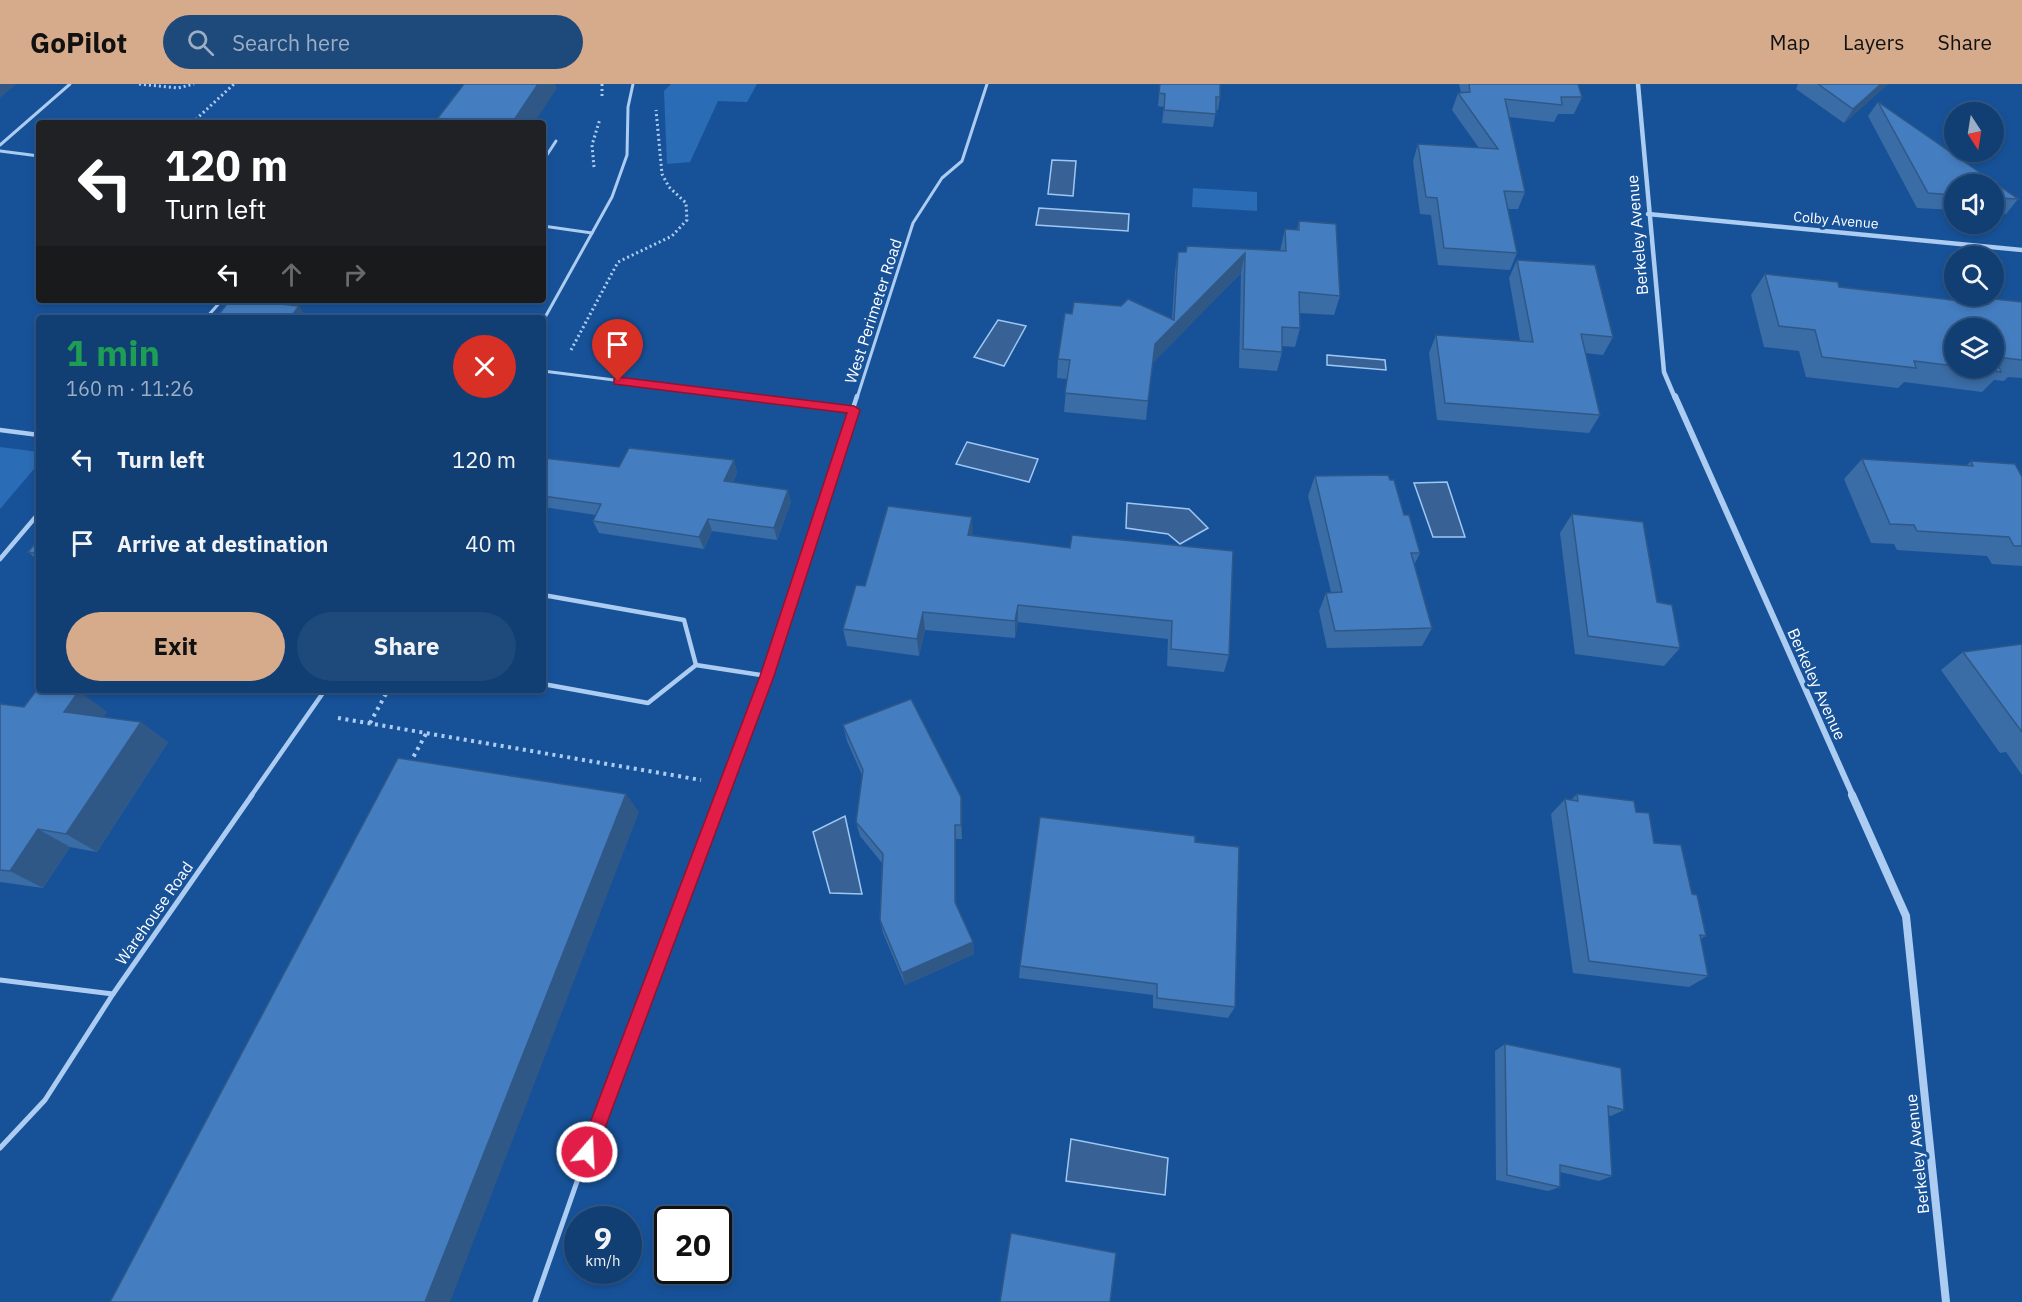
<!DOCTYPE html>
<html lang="en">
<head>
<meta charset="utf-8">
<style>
	:root { --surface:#113e73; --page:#1e497b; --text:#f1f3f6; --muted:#9caec4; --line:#305785; --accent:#d6ab8b }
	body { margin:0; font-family:"IBM Plex Sans",sans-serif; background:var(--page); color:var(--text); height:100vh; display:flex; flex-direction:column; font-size:22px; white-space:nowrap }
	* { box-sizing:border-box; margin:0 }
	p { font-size:20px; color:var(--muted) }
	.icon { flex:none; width:33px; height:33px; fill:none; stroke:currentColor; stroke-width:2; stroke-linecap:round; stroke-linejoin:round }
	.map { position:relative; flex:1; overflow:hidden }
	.panel { position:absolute; left:36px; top:231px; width:510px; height:378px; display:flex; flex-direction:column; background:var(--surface); border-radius:6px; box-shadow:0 3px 9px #0003,0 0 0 2px var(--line) }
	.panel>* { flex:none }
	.guide { position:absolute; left:36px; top:36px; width:510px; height:183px; border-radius:6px; box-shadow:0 3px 9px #0003,0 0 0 2px var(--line); background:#202124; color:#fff; overflow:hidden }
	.needle { width:39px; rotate:168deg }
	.controls { position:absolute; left:1944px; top:18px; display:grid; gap:12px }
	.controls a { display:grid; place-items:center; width:60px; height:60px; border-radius:50%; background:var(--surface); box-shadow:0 3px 9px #0003,0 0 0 2px var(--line); font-size:30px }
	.speed { position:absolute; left:564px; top:1122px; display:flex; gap:12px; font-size:30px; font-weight:700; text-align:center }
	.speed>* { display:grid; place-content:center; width:78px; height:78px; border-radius:50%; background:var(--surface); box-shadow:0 3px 9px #0003,0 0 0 2px var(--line); line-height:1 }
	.speed small { font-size:15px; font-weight:400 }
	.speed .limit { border:3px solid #111; border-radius:9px; background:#fff; color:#111 }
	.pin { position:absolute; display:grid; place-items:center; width:51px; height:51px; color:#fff; margin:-62px -26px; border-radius:50% 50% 50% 0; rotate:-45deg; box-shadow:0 0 6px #0007 }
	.pin .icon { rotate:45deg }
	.me { position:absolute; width:66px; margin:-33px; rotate:19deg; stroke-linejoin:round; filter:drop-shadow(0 0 4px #0008) }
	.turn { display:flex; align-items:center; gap:21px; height:126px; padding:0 30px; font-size:27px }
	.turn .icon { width:78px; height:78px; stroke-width:2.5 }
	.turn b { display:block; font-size:42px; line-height:51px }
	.lanes { display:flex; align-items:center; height:57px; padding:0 30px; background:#0003; justify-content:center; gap:30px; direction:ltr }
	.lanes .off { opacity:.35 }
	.round { display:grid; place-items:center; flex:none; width:63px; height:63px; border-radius:32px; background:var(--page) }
	.summary { display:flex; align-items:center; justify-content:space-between; height:102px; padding:0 30px }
	h1 { font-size:36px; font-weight:800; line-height:45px; color:#1e9e55 }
	.button { display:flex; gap:12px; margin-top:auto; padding:12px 30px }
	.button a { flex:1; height:69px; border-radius:36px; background:var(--accent); color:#111; font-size:24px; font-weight:800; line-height:69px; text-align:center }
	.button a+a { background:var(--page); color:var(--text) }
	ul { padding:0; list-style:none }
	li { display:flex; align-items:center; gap:18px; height:84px; padding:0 30px }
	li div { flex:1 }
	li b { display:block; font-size:22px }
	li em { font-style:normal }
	header { display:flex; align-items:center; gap:36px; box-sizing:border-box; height:84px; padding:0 30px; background:var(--accent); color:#111 }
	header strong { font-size:28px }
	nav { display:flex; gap:33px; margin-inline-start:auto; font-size:21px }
	.search { width:420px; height:54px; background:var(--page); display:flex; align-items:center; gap:15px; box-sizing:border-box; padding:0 21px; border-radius:33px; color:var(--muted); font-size:22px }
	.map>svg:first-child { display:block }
	.green { fill:#2b6cb6 }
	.water { fill:#386295; stroke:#9ec7f4; stroke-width:1.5 }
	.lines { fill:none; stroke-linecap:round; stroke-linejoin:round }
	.path-far1 { stroke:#acccf2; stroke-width:3; stroke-dasharray:2 3; stroke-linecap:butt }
	.path { stroke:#acccf2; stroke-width:4; stroke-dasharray:3 4.5; stroke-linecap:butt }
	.lane-far2 { stroke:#acccf2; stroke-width:3 }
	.lane-far1 { stroke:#acccf2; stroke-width:4.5 }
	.lane { stroke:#acccf2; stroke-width:5 }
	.street-far2 { stroke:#acccf2; stroke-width:4.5 }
	.street-far1 { stroke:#acccf2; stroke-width:6 }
	.street { stroke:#acccf2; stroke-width:8 }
	.wall { fill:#3a6ca6; fill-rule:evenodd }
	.shaded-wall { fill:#305887 }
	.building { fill:#447ec1; stroke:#305887; stroke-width:1.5 }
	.route { fill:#e11d48; stroke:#92132f; stroke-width:1.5 }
	.labels { text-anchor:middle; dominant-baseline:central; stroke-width:6; stroke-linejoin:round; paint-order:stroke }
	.far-street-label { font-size:14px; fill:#fff; stroke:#175299 }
	.street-label { font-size:16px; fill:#fff; stroke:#175299 }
</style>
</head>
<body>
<header>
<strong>GoPilot</strong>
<div class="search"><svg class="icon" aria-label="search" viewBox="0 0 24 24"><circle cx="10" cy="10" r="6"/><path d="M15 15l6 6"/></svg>Search here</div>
<nav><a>Map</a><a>Layers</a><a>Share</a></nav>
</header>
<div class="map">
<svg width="2022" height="1218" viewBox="0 0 2022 1218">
	<rect width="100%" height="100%" fill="#175299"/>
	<g class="green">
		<path d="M671 0H757L747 18 718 17 690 78 667 80 664 7Z"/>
		<path d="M1193 104 1257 108V127L1192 123Z"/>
		<path d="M0 363 39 368V379L0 425Z"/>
	</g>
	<g class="water">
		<path d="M1052 76 1076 77 1073 112 1048 110Z"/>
		<path d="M1039 124 1129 130 1128 147 1036 141Z"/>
		<path d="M998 236 1026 242 1004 282 974 273Z"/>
		<path d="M1327 271 1385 276 1386 286 1327 281Z"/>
		<path d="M967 358 1038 375 1029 398 956 380Z"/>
		<path d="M1447 398 1465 453H1433L1414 399Z"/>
		<path d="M1127 419 1189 425 1208 444 1180 460 1168 450 1126 444Z"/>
		<path d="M845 732 862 810 830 809 813 748Z"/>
		<path d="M1071 1055 1168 1074 1165 1111 1066 1097Z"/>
	</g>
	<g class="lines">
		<g class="path-far1">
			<path d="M139 0 178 4 194 0"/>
			<path d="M602 0V13"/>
			<path d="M192 39 234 0"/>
			<path d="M594 83 592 61 600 35"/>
			<path d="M571 266 618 178 672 152 687 136 686 119 669 103 662 90 656 26"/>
		</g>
		<g class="path">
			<path d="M338 634 701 696"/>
			<path d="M370 639 388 606"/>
			<path d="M410 679 427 648"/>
		</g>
		<g class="lane-far2">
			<path d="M0 61 70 0"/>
			<path d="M0 67 39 72"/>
			<path d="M543 77 556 57"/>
			<path d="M543 142 592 149 543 237"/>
			<path d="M592 149 612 113 627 71 628 23 633 0"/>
			<path d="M206 234 222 216"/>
			<path d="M543 287 757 314"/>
			<path d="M857 314 913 139 942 94 962 77 987 0"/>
		</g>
		<g class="lane-far1">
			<path d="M745 312 854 326"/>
			<path d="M0 346 39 351"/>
			<path d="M0 475 39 429"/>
			<path d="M543 511 684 536 696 581"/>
			<path d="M543 600 648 619 696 581 767 592"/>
			<path d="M251 712 325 606"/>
			<path d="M721 712 767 592 857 312"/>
		</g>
		<g class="lane">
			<path d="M0 896 113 910"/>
			<path d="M0 1064 45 1016 113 910 252 711"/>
			<path d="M535 1218 610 1003 722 711"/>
		</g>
		<g class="street-far2">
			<path d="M1638 0 1664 288 1675 314"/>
			<path d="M1648 130 2022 166"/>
		</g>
		<path class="street-far1" d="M1675 312 1853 712"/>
		<path class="street" d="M1852 711 1906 832 1946 1218"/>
	</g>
	<g class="wall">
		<path d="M1160 0 1220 13 1218 26H1216L1213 43 1162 39 1164 23 1158 22Z"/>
		<path d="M1459 0H1578L1582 13 1574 30H1558L1554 38 1509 33 1525 108 1518 125H1508L1517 169 1510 186 1438 181 1431 131 1420 130 1413 77 1418 60 1479 64 1452 26 1458 9H1461Z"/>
		<path d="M1798 0H1888L1844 39 1796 5Z"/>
		<path d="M1878 18 2018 115 2006 130 1994 129V100H1954V126L1917 124 1868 32Z"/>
		<path d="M1299 137 1340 212 1334 231 1299 229 1300 244 1295 263 1282 262V268L1277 287 1239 284 1241 189 1152 279 1146 336 1064 328 1067 295 1057 294 1058 275 1172 235 1175 188 1178 168 1280 167 1285 145 1297 146Z"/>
		<path d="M1517 176 1613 253 1603 271 1585 269 1600 331 1589 349 1437 336 1429 269 1436 251 1520 257 1509 194Z"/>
		<path d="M1765 190 1839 203 1980 220 1985 214 2022 218V294L2008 293 2004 297 1994 296 1982 308 1904 298 1898 304 1806 293 1799 267 1764 263 1751 211ZM1954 244 1994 284H1954Z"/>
		<path d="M543 374 619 383 734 376 737 389 733 398 791 418 777 456 712 447 704 465 599 449 593 437 596 431 543 423Z"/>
		<path d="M1862 375 1966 382 1971 377 2022 393V482L1992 480 1987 472 1897 466 1894 460 1871 459 1844 395Z"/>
		<path d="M1315 392 1404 431 1420 469 1414 481 1432 544 1422 562 1327 564 1319 527 1326 509 1331 508 1308 412Z"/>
		<path d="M1572 430 1657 518 1680 564 1664 582 1575 570 1560 449Z"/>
		<path d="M973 452 1070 464 1229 571 1224 588 1167 582 1168 555 1018 538 1015 554 925 546 919 572 847 562 843 545 865 502Z"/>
		<path d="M39 455V477L28 468Z"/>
		<path d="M2022 560V691L2006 668 2000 669 1941 586 1963 568Z"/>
		<path d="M0 620 24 623 107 628 103 633 168 658 97 768 70 763 43 804 0 798Z"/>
		<path d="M843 641 962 728V755H956V821L973 858 974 870 905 901 883 849 880 836 882 779 860 752 856 738 862 691 847 657Z"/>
		<path d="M1577 710 1636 728 1654 759 1692 810 1706 852 1700 855 1708 892 1689 903 1573 889 1551 730 1565 715 1571 716Z"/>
		<path d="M1195 758 1235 923 1228 934 1153 924V911L1019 894 1020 882Z"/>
		<path d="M1505 960 1624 1026 1611 1032 1608 1031 1612 1092 1599 1097 1560 1088V1103L1548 1107 1496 1096 1495 967Z"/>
	</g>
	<g class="shaded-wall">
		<path d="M0 0H16L0 14Z"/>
		<path d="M538 0H555L557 4 534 39H512Z"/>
		<path d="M1881 0H1888L1844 39 1853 25Z"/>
		<path d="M1245 169 1241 189 1152 280 1155 260Z"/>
		<path d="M299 222 307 234H290Z"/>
		<path d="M734 376 737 389 728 409 724 397Z"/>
		<path d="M788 406 791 418 777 456 774 444Z"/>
		<path d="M972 433 973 452 968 451Z"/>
		<path d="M708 435 712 447 704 465 699 453Z"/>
		<path d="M1018 521V538L1015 554V537Z"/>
		<path d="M923 528 925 546 919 572 917 555Z"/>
		<path d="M79 607 107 628 93 648 64 628Z"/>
		<path d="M141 638 168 658 97 768 66 750Z"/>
		<path d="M626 710 639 728 450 1218H425Z"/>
		<path d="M961 713 962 728V755L961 741Z"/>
		<path d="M955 741 956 755V831L955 818Z"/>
		<path d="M38 745 70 763 43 804 10 787Z"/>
		<path d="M973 858 974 870 905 901 902 889Z"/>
	</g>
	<g class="building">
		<path d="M464 0H538L512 39H434Z"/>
		<path d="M1160 0H1220V13H1216V30L1164 26 1165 10 1159 9Z"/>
		<path d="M1469 0H1578L1582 13H1561L1562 21 1505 15 1525 108 1504 107 1517 169 1444 164 1437 114 1426 113 1418 60 1498 65 1458 9 1470 8Z"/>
		<path d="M1818 0H1881L1853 25Z"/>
		<path d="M1878 18 2018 115 1994 114V100H1954V111L1928 109Z"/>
		<path d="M1299 137 1336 140 1340 212 1299 208 1300 244 1282 243V268L1243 265 1245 169 1155 260 1148 317 1065 309 1070 276 1058 275 1065 229 1072 230 1074 218 1121 222 1128 215 1174 236 1178 168H1186L1187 162 1286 167 1285 145 1299 146Z"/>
		<path d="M1517 176 1595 181 1613 253 1581 250 1600 331 1445 319 1436 251 1533 258Z"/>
		<path d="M1765 190 1838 198 1839 203 1988 220 1985 214 2022 218V276L1995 273 2001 288 1964 284H1994V244H1954V282L1914 277 1916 284 1822 273 1815 246 1779 242Z"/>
		<path d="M230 216H242L299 222 290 234H216Z"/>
		<path d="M629 364 734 376 724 397 788 406 774 444 708 435 699 453 593 437 601 420 543 412V374L619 383Z"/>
		<path d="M1862 375 1973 382 1971 377 2015 380 2022 393V462H2014L2009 453 1917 447 1914 441 1890 440Z"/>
		<path d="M1388 391 1390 396H1394L1404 431H1409L1420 469H1411L1432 544 1335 547 1326 509 1342 508 1315 392Z"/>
		<path d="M888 422 972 433 968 451 1070 464 1072 451 1233 467 1229 571 1171 565 1172 537 1018 521 1015 537 923 528 917 555 843 545 856 501 865 502Z"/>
		<path d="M1572 430 1643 438 1657 518 1672 521 1680 564 1588 552Z"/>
		<path d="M39 455V470L28 468Z"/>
		<path d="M2022 560V648L1963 568Z"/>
		<path d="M39 603V606H71L79 607 64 628 141 638 66 750 38 745 10 787 0 786V620L24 623Z"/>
		<path d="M911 615 961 713V741H955V818L973 858 902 889 880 836 883 770 856 738 863 686 843 641Z"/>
		<path d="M398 674 626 710 425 1218H110Z"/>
		<path d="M1577 710 1634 717 1636 728 1649 729 1654 759 1681 761 1692 810 1697 811 1706 852 1700 851 1708 892 1589 877 1565 715 1578 717Z"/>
		<path d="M1040 733 1195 752V758L1239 763 1235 923 1157 914V900L1020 882Z"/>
		<path d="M1505 960 1621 984 1624 1026 1608 1022 1612 1092 1560 1081V1103L1507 1091Z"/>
		<path d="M1011 1149 1116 1169 1110 1218H1000Z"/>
	</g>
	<path class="route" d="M618 293 854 322 860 326 774 592 596 1068 593 1074 587 1077 581 1074 579 1068 760 592 847 329 614 300V295Z"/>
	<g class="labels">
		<g class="far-street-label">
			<text transform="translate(1836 136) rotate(5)">Colby Avenue</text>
		</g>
		<g class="street-label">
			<text transform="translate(1637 151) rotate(-95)">Berkeley Avenue</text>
			<text transform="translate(873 227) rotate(-72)">West Perimeter Road</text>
			<text transform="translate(1817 600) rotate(66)">Berkeley Avenue</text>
			<text transform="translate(154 829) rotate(-55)">Warehouse Road</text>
			<text transform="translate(1917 1070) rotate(-96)">Berkeley Avenue</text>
		</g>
	</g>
</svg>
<div class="controls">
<a><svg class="needle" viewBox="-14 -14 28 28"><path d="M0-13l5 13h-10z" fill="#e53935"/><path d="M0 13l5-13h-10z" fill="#9caec4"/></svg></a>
<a><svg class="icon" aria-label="sound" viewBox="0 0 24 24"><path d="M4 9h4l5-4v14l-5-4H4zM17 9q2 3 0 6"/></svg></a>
<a><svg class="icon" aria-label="search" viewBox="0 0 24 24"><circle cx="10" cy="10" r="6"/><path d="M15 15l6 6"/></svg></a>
<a><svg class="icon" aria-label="layers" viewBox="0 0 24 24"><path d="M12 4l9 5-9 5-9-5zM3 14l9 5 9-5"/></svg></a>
</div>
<div class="speed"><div>9<small>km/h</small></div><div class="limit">20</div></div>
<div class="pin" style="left:618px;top:297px;background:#d93025"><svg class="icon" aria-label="arrive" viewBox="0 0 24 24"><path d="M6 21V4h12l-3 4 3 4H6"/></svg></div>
<svg class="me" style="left:587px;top:1068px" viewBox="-20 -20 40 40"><circle r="17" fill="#e11d48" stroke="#fff" stroke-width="3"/><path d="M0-11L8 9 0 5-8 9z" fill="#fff"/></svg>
<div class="guide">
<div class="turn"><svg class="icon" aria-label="left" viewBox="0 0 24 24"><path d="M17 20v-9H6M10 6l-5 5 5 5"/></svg><div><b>120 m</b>Turn left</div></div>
<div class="lanes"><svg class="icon" aria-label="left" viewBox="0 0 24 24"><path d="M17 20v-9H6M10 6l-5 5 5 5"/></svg><svg class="icon off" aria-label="ahead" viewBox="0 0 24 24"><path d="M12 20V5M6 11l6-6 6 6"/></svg><svg class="icon off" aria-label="right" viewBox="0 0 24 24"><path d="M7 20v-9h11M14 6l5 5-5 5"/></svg></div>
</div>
<section class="panel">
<div class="summary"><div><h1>1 min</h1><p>160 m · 11:26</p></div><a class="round" style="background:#d93025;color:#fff"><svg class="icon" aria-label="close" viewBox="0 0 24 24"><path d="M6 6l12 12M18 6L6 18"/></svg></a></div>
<ul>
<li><svg class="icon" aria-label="left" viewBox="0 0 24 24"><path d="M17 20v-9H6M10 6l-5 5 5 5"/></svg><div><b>Turn left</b></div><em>120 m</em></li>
<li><svg class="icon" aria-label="arrive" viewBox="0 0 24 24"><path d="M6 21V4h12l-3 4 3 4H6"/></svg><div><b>Arrive at destination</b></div><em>40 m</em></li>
</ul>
<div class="button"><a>Exit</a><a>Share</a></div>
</section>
</div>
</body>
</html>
